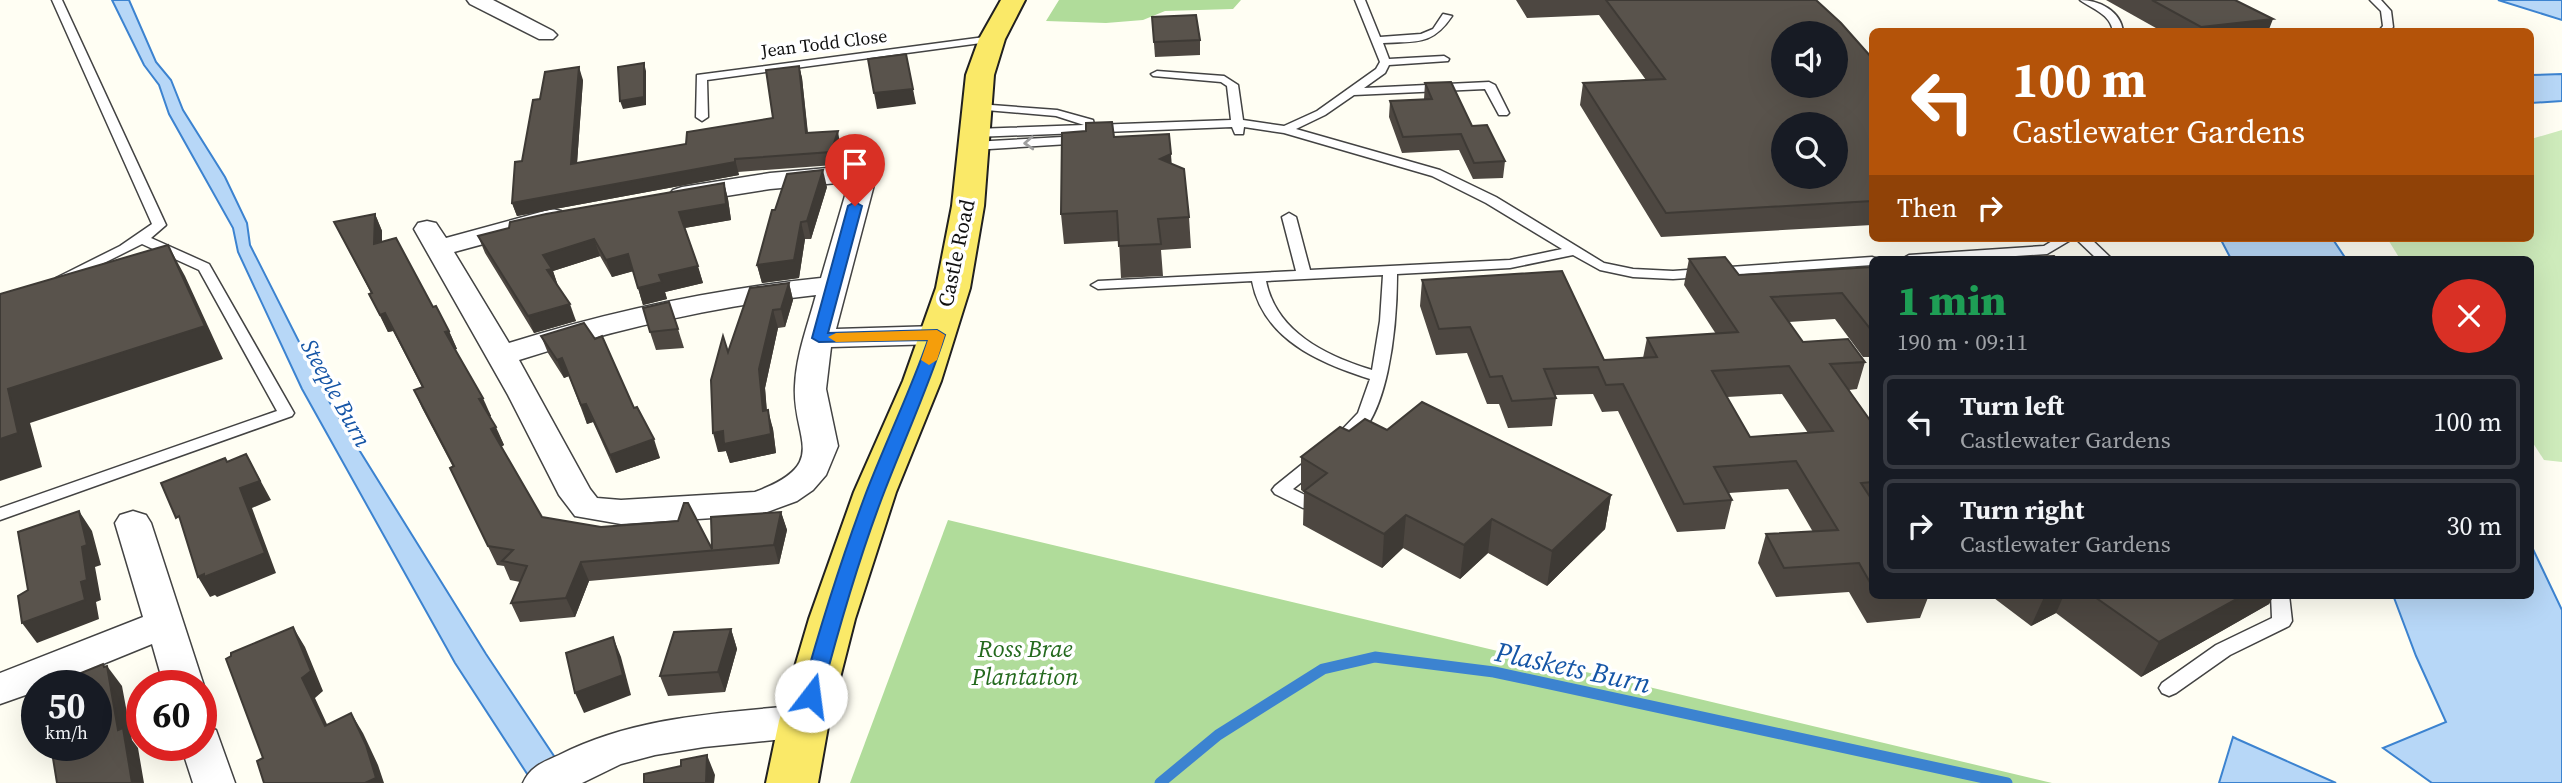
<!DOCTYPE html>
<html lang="en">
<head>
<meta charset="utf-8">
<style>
	:root { --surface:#171b24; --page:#242831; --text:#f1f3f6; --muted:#9ea1a6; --line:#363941 }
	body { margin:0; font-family:"Source Serif 4",serif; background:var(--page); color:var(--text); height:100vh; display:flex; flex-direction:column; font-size:26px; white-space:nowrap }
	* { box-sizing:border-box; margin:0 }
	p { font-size:23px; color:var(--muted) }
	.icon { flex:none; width:38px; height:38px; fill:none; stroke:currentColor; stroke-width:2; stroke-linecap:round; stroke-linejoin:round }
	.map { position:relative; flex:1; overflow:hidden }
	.drawer { position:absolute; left:1869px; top:256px; width:665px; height:343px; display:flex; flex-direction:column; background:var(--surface); border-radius:10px; box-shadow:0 7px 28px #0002 }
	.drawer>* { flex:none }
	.guide { position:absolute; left:1869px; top:28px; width:665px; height:214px; border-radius:10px; box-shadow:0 7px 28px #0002; background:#b45309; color:#fff; overflow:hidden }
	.tools { position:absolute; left:1771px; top:21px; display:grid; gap:14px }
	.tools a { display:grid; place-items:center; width:77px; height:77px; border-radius:50%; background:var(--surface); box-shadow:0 7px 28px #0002; font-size:35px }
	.speed { position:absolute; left:21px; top:670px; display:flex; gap:14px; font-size:35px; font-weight:700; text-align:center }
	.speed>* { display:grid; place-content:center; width:91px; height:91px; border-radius:50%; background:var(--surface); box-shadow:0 7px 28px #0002; line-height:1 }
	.speed small { font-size:18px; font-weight:400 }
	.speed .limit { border:10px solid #d22; background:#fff; color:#111 }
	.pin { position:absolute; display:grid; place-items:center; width:60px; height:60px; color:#fff; margin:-72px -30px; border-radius:50% 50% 50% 0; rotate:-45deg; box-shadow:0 0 7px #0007 }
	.pin .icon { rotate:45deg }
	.me { position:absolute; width:77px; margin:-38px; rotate:15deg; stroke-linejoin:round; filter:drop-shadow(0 0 5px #0008) }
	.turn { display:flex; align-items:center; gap:24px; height:147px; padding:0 28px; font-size:32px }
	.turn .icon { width:91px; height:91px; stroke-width:2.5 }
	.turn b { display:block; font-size:49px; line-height:60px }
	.then { display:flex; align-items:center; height:66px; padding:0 28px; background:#0003; gap:14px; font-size:26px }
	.round { display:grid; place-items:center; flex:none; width:74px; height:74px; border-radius:37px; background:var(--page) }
	.overview { display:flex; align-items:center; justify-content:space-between; height:119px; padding:0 28px }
	h1 { font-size:42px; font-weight:800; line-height:52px; color:#1e9e55 }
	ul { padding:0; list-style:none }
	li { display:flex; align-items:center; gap:21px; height:94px; margin:0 14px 10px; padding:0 14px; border:4px solid var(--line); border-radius:10px }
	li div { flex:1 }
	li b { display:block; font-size:26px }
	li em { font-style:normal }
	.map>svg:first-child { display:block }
	.green { fill:#ceebbb }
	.forest { fill:#b0dc9a }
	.water { fill:#b7d7f7; stroke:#3c83d0; stroke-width:2 }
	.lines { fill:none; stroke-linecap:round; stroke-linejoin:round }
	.stream { stroke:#3c83d0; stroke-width:11 }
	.lane-casing { stroke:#434343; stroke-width:3 }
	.street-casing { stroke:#434343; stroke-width:3 }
	.primary-casing { stroke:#212121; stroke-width:4 }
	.lane { fill:#fff; fill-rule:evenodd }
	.street { fill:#fff; fill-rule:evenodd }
	.primary { fill:#fae968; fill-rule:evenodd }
	.wall { fill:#4d4741; fill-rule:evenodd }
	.shaded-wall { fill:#3e3a35 }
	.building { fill:#59534c; stroke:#3e3a35; stroke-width:2; fill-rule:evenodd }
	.oneway { stroke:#9f9f9f }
	.route { fill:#1a73e8; stroke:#114b97; stroke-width:2 }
	.slow { fill:#f59e0b }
	.labels { text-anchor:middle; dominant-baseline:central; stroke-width:7; stroke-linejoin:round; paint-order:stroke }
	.far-street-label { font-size:18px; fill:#101010; stroke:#fff }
	.street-label { font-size:21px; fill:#101010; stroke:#fff }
	.water-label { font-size:23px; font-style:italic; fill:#1555a6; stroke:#fff }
	.near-park-label { font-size:24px; font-style:italic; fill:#246a1e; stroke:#fff }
	.near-water-label { font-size:28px; font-style:italic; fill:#1555a6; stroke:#fff }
</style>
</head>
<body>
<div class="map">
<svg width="2562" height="783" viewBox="0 0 2562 783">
	<rect width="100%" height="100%" fill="#fffef3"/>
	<path class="green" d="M2562 130V462L2544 460 2531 440 2530 259H2400L2387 238H2530L2531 139Z"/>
	<g class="forest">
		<path d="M1059 0H1241L1233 9 1165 11 1143 20 1106 23 1046 21Z"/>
		<path d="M948 520 2052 783H850Z"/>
	</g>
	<g class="water">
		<path d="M112 0H129L156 62 171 80 183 110 225 177 247 223 250 245 330 403 486 654 572 783H533L455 663 302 389 238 252 233 228 169 114 159 85 144 65Z"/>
		<path d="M2498 0H2562V20Z"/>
		<path d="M2562 74V101L2531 103V75Z"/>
		<path d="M2220 238H2332L2346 259H2231Z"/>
		<path d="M2531 545 2562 610V783H2432L2383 748 2446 722 2416 656 2393 595H2530Z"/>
		<path d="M2233 737 2237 739 2336 783H2219Z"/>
	</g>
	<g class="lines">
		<path class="stream" d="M1160 783 1218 735 1323 669 1375 657 1494 672 2007 783"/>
		<defs>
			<g id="lane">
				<path d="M52 0H62L166 225 151 238 209 264 294 413 292 416 0 520V508L277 411 199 270 142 244 68 281 63 282 56 278 120 246 152 224Z"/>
				<path d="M1355 0H1365L1380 37 1421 34 1433 29 1443 14 1452 16C1432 46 1416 41 1383 43L1389 59 1444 56 1449 59 1448 61 1389 65 1385 73 1364 88 1489 82 1495 85 1509 113 1507 115H1499L1485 89 1354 95 1325 115 1296 129 1440 170 1496 197 1604 263 1633 269 1673 271 1872 257 1878 259H1872V265L1673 279 1633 277 1600 270 1573 255 1510 268 1397 274C1397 316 1391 434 1340 447L1334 446 1332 442 1334 438 1358 413 1370 379C1319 363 1263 339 1252 281L1098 289 1091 285 1098 281 1296 271 1282 217 1289 213 1296 217 1310 270 1510 260 1562 249 1486 203 1432 176 1284 133 1244 127 1243 134H1235L1232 127 975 137 969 133 975 129 1084 125 1056 116 974 109 972 107 978 104 1057 110 1093 120 1094 125 1231 120 1227 86 1221 82 1153 76 1151 74 1157 71 1224 76 1238 85 1243 120 1284 126 1317 111 1376 69 1380 62ZM1383 275 1380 321 1372 370C1326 356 1276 332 1266 281Z"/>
				<path d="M2080 0C2099 0 2121 11 2123 32H2113C2111 14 2092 9 2080 0Z"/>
				<path d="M2370 0H2381L2391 11 2393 27 2389 32H2378L2383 26 2381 11Z"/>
				<path d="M992 36 996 37V41L707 80 708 117 702 121 696 117 697 75Z"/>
				<path d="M1081 136 1087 140 1085 143 973 150 967 146 973 142Z"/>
				<path d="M2057 238H2074L2047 254 1972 259H1902L1909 255 2044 246Z"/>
				<path d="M2075 238H2090L2112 259H2097Z"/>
				<path d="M1317 456 1325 461 1323 465 1293 489 1315 500 1318 504 1315 508H1303L1275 494 1272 490 1275 486 1311 457Z"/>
				<path d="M2271 595H2289L2292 621 2289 626 2230 655 2176 693 2169 696 2162 693 2159 688 2162 683 2216 645 2272 618Z"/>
			</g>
			<g id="street">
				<path d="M467 0H493L553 31 557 35 553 39H539L470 4Z"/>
				<path d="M851 166 868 171 875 181 836 329 937 326 948 329 952 335 948 341 937 344 831 347 826 389 838 446 826 475 813 490 797 501 759 515 621 524 575 516 559 495 508 395 414 229 418 223 427 221 436 223 446 238 552 209 561 211 565 217 561 223 454 252 509 343C611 311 715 289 821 278L849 182 770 189 682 203 673 200 669 195 673 190 682 187 770 173ZM816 295C808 325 796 355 795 386 792 440 832 463 755 492L621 500 597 498 590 489 519 360C616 329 715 306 816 295Z"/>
				<path d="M133 511 146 515 151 523 204 686 201 691V686H164L152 644 49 686H37V691L0 704V673L143 617 115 523 120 515Z"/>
				<path d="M804 705 819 710 825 721 819 732 804 737 704 747 655 755 621 764 582 783H523C530 767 543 762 559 755 636 716 721 713 804 705Z"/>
				<path d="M201 725 216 730 235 783H193L181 746H201Z"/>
			</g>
			<path id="primary" d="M1001 0H1025L1005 39 994 75 984 206 970 288 941 381 896 492 855 619 829 721 818 783H766L779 721 809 619 854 492 903 381 936 288 952 206 966 75 979 39Z"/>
		</defs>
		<use href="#lane" class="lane-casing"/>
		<use href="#street" class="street-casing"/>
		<use href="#primary" class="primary-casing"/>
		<use href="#lane" class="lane"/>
		<use href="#street" class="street"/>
		<use href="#primary" class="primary"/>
	</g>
	<g class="wall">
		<path d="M1516 0H1816L1872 58V225L1661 237 1580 105 1583 83 1646 80 1599 15 1527 18Z"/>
		<path d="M2106 0H2235L2268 32H2163Z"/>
		<path d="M1152 17 1200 40V55L1155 57Z"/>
		<path d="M799 66 802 78 808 133 840 144 834 165 738 172 739 175 517 216 512 203 522 161 540 99 583 80 577 163 686 144 773 118Z"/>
		<path d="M1425 83 1472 126 1505 161 1503 178 1473 179 1459 150 1402 153 1389 117 1390 101 1424 99Z"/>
		<path d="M1114 137 1172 164 1189 217 1191 248 1161 250 1163 276 1121 278 1119 241 1064 244 1061 214Z"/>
		<path d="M724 183 728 199 731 220 685 228 703 283 665 292 667 299 643 305 633 271 612 277 600 256 553 271 558 286 576 321 534 333 485 253 478 236Z"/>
		<path d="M827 187 811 239H805L799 278 762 283 757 265 775 210Z"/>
		<path d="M375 214 382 231V242L433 307 449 331 457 349H455L491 416H490L504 445 501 447 542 517 712 549 781 512 787 530 779 564 589 581 575 617 520 622 511 603 520 582 510 580 504 566 497 565 450 468 453 467 422 408 414 390 422 387 393 331 388 332 369 294 371 293 334 222Z"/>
		<path d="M1689 259 1739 275 1872 267V357H1863L1835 319 1789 322 1803 342 1865 362 1857 389 1849 390 1872 423V595H1929L1920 618 1867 623 1849 592 1776 597 1758 563 1766 534 1813 532 1788 489 1729 493 1732 500 1725 529 1677 532 1618 411 1602 412 1593 394 1555 395 1556 398 1552 426 1508 428 1499 404H1487L1467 353 1436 355 1420 306 1422 280 1604 360 1643 358 1647 338 1716 334 1684 285ZM1782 394 1808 433 1750 437 1727 397Z"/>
		<path d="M789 283 793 300 785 327 778 328 765 388 767 411 773 429 776 453 730 463 726 451 718 452 728 352Z"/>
		<path d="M678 329 684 348 656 350 650 332Z"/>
		<path d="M541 336 634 408 660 458 616 473 593 422 587 424 569 376 564 378 548 353Z"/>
		<path d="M1387 430 1611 495 1605 529 1547 586 1488 553 1460 579 1403 548 1382 568 1303 525 1304 492 1301 490V457L1349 431Z"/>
		<path d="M1980 595H2274L2269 604 2141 677 2056 613 2031 626 1990 595 1984 598Z"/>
		<path d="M731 629 737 649 725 692 668 696 660 676Z"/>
	</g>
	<g class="shaded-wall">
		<path d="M2273 19 2268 32H2199L2201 27Z"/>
		<path d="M644 63 646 71V105L623 109 620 101Z"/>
		<path d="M799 66 802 78 809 146 806 133Z"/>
		<path d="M579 67 583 80 576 177 571 164Z"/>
		<path d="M913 89 916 104 877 109 874 93Z"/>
		<path d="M838 131 840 144 834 165 831 152Z"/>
		<path d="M1171 154 1173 183 1160 159Z"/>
		<path d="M735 159 739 175 517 216 512 203Z"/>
		<path d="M823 170 827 187 811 239 807 221Z"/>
		<path d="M724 183 728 199 731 220 684 228 679 212Z"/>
		<path d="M375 214 382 231V261L374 244Z"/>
		<path d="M801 222 805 239 799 278 762 283 757 265Z"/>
		<path d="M594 239 600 256 553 271 558 286 547 270 543 255Z"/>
		<path d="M168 245 185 276 223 359 30 423 42 467 0 481V439L8 389Z"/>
		<path d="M628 254 634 271 612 277 606 260Z"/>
		<path d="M698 266 703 283 665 292 667 299 643 305 638 288 659 275Z"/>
		<path d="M789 283 793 300 785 327 781 309Z"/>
		<path d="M570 304 576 321 534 333 528 316Z"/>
		<path d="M773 310 778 328 765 388 768 430 763 411 759 369Z"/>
		<path d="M385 313 393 331 388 332 380 315Z"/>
		<path d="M449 331 457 349 453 350 445 332Z"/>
		<path d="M562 358 569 376 564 378 557 360Z"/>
		<path d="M483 398 491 416 487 417 479 399Z"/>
		<path d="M586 404 593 422 587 424 581 405Z"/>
		<path d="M768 410 773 429 776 453 730 463 726 451 718 452 713 433Z"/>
		<path d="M496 427 504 445 498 448 491 429Z"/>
		<path d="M654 439 660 458 616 473 610 455Z"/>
		<path d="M246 454 271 500 252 508 276 573 217 597 215 595 210 597 198 577 240 488Z"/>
		<path d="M1611 495 1605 529 1547 586 1552 551Z"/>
		<path d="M79 511 92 531 101 565 95 567 101 600 96 602 99 619 37 643 22 623 81 582 82 547Z"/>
		<path d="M781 512 787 530 779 564 774 545Z"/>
		<path d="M1406 515 1403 548 1382 568 1384 534Z"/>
		<path d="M1492 519 1488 553 1460 579 1464 545Z"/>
		<path d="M581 562 589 581 575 617 566 598Z"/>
		<path d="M2045 595H2064L2056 613 2031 626Z"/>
		<path d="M2244 595H2274L2269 604 2141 677 2159 642Z"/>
		<path d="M293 627 305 647 323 691 315 698 337 746 325 726 302 678Z"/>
		<path d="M731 629 737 649 725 692 718 672Z"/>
		<path d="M613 637 621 657 631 695 584 713 575 693Z"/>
		<path d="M103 664 108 670 107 666 122 686 132 740 138 748 144 783H132L118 730Z"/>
		<path d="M351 713 363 733 378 765 384 783H365Z"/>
		<path d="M707 755 715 775 714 783H706Z"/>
	</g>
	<g class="building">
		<path d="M1606 0H1816L1841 23 1872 58V201L1666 213 1583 83 1665 79ZM1783 33H1836V86H1783ZM1783 124H1836V177H1783Z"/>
		<path d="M2152 0H2235L2273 19 2201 27Z"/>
		<path d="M1196 15 1200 40 1154 42 1152 17Z"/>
		<path d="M906 54 913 89 874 93 868 59Z"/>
		<path d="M644 63V97L620 101 618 67Z"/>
		<path d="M799 66 806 133 838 131 831 152 735 159V162L512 203 515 162 522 161 533 100 540 99 545 72 579 67 571 164 686 144 687 132 773 118 766 70Z"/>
		<path d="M1451 82 1472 126 1487 125 1505 161 1474 163 1461 134 1403 137 1390 101 1432 99 1425 83Z"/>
		<path d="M1112 122 1114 137 1169 134 1171 154 1160 159 1184 169 1189 217 1158 219 1161 244 1119 246 1117 211 1061 214 1062 133 1086 131V123Z"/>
		<path d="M823 170 807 221 801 222 794 260 757 265 772 210H775L787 174Z"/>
		<path d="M724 183 726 204 679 212 698 266 659 275 662 282 638 288 628 254 606 260 594 239 543 255 552 269 547 270 570 304 528 316 478 236 509 228 510 222 546 214Z"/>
		<path d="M375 214 374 244 396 238 433 307 436 306 449 331 445 332 483 398 479 399 496 427 491 429 542 517 601 527 678 521 684 503H688L712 549 711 517 781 512 774 545 581 562 566 598 511 603 527 566 502 561 513 550 488 546 450 468 454 466 414 390 423 387 385 313 380 315 369 294 372 293 334 222Z"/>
		<path d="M168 245 205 326 8 389 18 433 0 439V294Z"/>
		<path d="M2054 256 2057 259H2023L2022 258Z"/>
		<path d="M1725 257 1739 275 1872 267V331L1842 293 1771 297 1803 342 1848 339 1865 362 1830 364 1872 423V482L1861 483 1872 500V586L1859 563 1784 568 1766 534 1838 530 1796 461 1714 467 1732 500 1684 504 1623 384 1606 385 1598 367 1544 369 1556 398 1512 401 1502 376 1490 377 1470 327 1439 329 1422 280 1562 271 1604 360 1657 357 1647 338 1738 332 1689 259ZM1789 366 1833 431 1750 437 1712 371Z"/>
		<path d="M789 283 781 309 773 310 759 369 763 411 768 410 771 434 724 444 723 431 713 433 711 380 723 336 728 352 750 288Z"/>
		<path d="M669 302 678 329 650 332 643 308Z"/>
		<path d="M584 323 595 339 602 336 634 408 637 407 654 439 610 455 586 404 581 405 562 358 557 360 541 336Z"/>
		<path d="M1422 402 1611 495 1552 551 1492 519 1464 545 1406 515 1384 534 1304 491 1327 473 1301 457 1340 427 1349 431 1365 419 1387 430Z"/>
		<path d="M246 454 260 481 240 488 265 553 204 577V574L198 577 179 516 176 518 161 483 225 458 227 462Z"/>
		<path d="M79 511 87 545 82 547 87 580 81 582 85 600 22 623 18 596 28 590 18 532Z"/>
		<path d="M2092 595H2244L2159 642Z"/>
		<path d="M293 627 311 671 302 678 325 726 351 713 366 745 376 778 365 783H264L257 761 263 758 226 659 231 656V653Z"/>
		<path d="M731 629 718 672 660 676 674 632Z"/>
		<path d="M613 637 623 675 575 693 566 653Z"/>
		<path d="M103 664 104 667 107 666 118 730 123 728 132 783H57L51 746H96V686H49Z"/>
		<path d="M707 755 706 783H644V774L681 766V760Z"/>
	</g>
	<defs><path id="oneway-chevron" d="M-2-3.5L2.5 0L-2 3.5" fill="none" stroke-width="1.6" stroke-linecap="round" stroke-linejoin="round" transform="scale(1.75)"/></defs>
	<use class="oneway" href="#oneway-chevron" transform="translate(1029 143) rotate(177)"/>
	<path class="route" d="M855 202 862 206 828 333 937 330 945 335C928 388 905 438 885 490 859 557 839 627 821 696L818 702 811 704 804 702 801 696C820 627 841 560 866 493 886 441 910 392 928 340L819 342 812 338 848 206Z"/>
	<path class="slow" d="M937 330 945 335 937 360 929 365 921 360 928 340 836 342 828 337 836 333Z"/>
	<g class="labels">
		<g class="far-street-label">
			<text transform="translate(824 43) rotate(-7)">Jean Todd Close</text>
		</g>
		<g class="street-label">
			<text transform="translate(956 253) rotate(-78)">Castle Road</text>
		</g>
		<g class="water-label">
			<text transform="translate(336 393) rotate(61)">Steeple Burn</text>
		</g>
		<g class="near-park-label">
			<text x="1025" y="648">Ross Brae<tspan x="1025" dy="28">Plantation</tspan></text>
		</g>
		<g class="near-water-label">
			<text transform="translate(1573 667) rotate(12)">Plaskets Burn</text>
		</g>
	</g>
</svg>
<div class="tools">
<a><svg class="icon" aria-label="sound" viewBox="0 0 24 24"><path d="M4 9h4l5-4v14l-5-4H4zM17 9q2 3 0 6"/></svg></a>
<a><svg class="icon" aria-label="search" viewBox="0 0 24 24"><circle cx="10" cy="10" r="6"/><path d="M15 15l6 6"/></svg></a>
</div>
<div class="speed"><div>50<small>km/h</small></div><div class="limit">60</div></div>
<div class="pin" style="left:855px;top:206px;background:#d93025"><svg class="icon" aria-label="arrive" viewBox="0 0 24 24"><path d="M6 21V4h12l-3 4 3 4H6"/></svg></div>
<svg class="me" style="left:811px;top:696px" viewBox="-20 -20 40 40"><circle r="19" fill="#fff"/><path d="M0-13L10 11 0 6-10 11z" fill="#1a73e8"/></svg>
<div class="guide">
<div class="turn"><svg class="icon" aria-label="left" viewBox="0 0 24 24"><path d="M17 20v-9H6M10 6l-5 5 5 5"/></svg><div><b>100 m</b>Castlewater Gardens</div></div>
<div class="then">Then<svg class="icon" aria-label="right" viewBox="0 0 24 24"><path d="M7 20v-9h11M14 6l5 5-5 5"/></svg></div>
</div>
<section class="drawer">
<div class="overview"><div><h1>1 min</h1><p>190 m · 09:11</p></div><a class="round" style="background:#d93025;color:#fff"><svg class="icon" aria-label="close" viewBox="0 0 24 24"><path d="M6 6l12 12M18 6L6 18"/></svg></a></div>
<ul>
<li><svg class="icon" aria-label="left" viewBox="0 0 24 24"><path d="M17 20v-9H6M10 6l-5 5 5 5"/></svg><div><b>Turn left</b><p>Castlewater Gardens</p></div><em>100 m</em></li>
<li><svg class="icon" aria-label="right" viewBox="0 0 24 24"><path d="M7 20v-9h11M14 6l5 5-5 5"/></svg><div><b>Turn right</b><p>Castlewater Gardens</p></div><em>30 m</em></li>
</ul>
</section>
</div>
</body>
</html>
